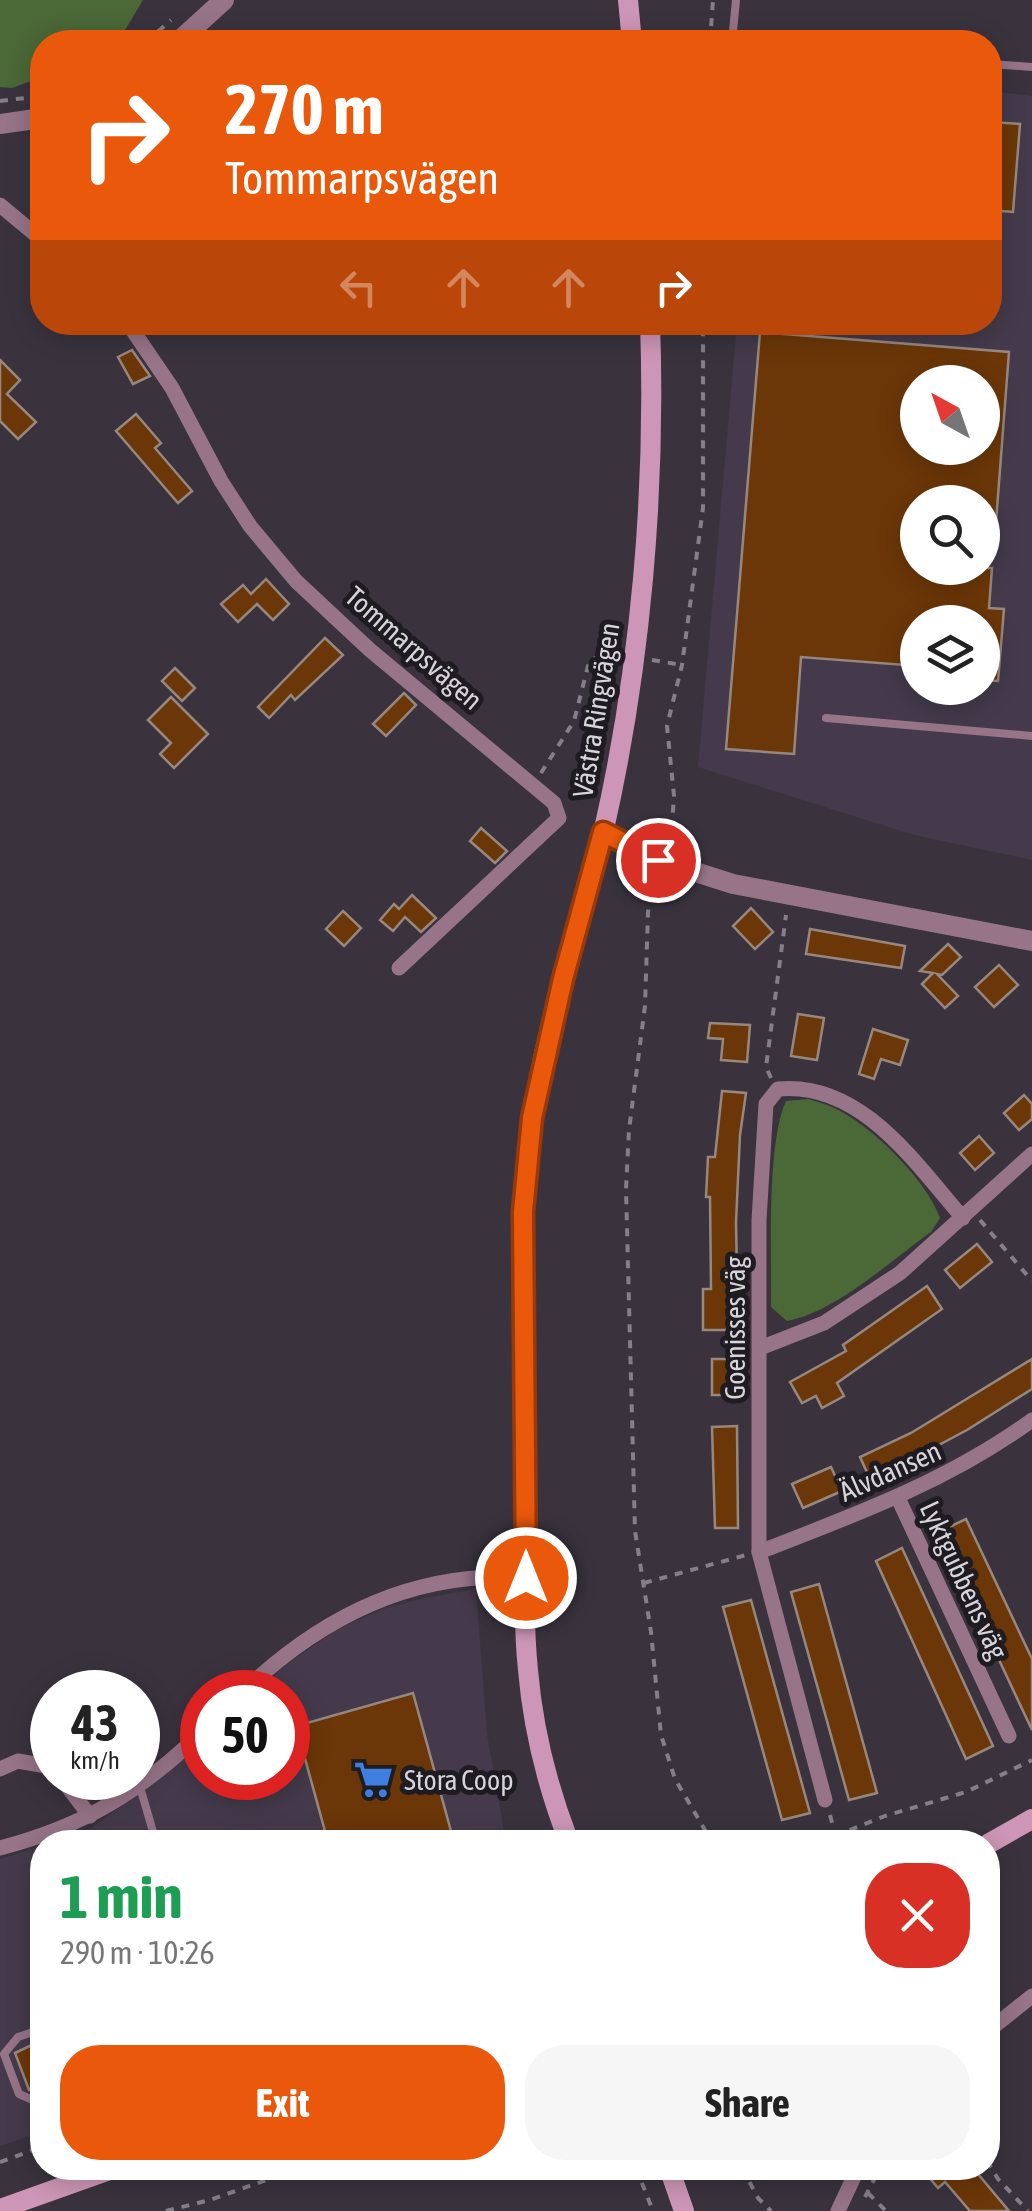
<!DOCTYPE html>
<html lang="en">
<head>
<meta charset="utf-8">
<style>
	:root { --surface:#fff; --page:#f6f6f6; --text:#222; --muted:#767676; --accent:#ea580c }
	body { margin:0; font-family:"Asap Condensed",sans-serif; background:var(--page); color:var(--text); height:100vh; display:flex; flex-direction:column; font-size:38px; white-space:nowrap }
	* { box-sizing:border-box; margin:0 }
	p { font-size:32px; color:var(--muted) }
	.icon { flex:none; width:55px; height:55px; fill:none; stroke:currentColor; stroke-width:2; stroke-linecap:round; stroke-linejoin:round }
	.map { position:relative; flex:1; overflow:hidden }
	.drawer { position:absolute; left:30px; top:1830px; width:970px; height:350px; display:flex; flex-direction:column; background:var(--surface); border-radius:40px; box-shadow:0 5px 25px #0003 }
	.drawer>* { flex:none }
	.banner { position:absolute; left:30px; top:30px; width:972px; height:305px; border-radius:40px; box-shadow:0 5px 25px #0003; background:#ea580c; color:#fff; overflow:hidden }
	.needle { width:65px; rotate:320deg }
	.controls { position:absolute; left:900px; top:365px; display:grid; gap:20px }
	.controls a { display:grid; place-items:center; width:100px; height:100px; border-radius:50%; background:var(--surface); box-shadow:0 5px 25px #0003; font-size:50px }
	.speed { position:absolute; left:30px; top:1670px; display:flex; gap:20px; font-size:50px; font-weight:700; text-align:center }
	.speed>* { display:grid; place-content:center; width:130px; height:130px; border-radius:50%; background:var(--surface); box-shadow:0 5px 25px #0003; line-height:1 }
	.speed small { font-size:25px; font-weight:400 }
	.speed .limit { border:15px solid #d22; background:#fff; color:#111 }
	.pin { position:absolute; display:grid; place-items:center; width:85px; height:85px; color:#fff; margin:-42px; border:5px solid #fff; border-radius:50%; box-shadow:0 2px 10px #0007 }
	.me { position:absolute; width:110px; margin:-55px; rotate:0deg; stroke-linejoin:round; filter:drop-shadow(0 0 8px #0008) }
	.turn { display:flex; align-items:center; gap:35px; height:210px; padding:0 30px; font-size:45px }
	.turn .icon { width:130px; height:130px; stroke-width:2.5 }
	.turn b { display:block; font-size:70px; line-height:85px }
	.lanes { display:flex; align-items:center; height:95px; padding:0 30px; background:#0003; justify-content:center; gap:50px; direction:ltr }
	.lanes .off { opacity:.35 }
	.round { display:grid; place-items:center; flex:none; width:105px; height:105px; border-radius:40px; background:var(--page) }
	.head { display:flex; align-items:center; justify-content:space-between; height:170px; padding:0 30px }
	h1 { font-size:60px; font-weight:700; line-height:75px; color:#1e9e55 }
	.cta { display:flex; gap:20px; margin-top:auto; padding:20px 30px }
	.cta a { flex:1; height:115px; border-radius:40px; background:var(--accent); color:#fff; font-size:40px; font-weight:700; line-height:115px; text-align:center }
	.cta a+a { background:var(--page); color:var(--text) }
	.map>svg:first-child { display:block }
	.built { fill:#443a4b; fill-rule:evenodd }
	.green { fill:#4b6837 }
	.building { fill:#6c3708; stroke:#97887f; stroke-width:2.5; fill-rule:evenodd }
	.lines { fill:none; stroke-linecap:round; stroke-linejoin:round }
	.path { stroke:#847f88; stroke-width:4; stroke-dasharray:8 8; stroke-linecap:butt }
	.service { stroke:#977488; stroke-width:8 }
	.minor { stroke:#977488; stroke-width:15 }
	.tertiary { stroke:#977488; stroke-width:20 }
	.secondary { stroke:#ce96b6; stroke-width:20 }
	.route-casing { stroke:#983908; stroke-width:25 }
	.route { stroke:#ea580c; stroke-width:18 }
	.labels { text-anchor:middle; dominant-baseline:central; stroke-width:10; stroke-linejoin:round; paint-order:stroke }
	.street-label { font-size:28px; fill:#d8d4db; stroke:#1f1c21 }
	.poi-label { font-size:28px; fill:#d8d4db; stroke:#1f1c21; text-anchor:start }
</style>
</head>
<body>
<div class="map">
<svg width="1032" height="2211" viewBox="0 0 1032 2211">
	<rect width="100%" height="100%" fill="#3a333e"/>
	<g class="built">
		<path d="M990 91 1032 96V860L914 835 698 767 737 323 990 322ZM918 382H982V448H918ZM918 502H982V568H918ZM918 622H982V688H918Z"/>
		<path d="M476 1589 487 1734 506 1842H54L93 1827 202 1746V1778H288V1692H257L282 1668 337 1629 386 1608 425 1598Z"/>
		<path d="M42 1846V2132L0 2146V1859Z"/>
	</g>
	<g class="green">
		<path d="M0 0H143L118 42H42V77L12 88 0 87Z"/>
		<path d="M808 1099C818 1102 829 1105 838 1110 874 1128 927 1181 940 1218L931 1232C890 1261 836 1312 787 1321L771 1307C772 1255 766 1145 786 1101Z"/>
	</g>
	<g class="building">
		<path d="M990 122 1020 124 1013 212 990 210Z"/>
		<path d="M760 332 1009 352 994 548H982V502H918V568H992L989 608 1004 609 998 681 982 680V622H918V666L801 657 794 754 726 749ZM918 382H982V448H918Z"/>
		<path d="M132 350 150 376 133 384 118 357Z"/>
		<path d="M0 360 20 380 7 394 36 422 18 439 0 421Z"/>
		<path d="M136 414 161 443 155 448 192 491 178 503 116 431Z"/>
		<path d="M266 579 289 604 273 620 257 604 238 622 221 604 243 585 251 594Z"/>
		<path d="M325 638 343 655 295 700 291 695 269 718 258 707Z"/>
		<path d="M175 668 195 688 182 701 162 681Z"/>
		<path d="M404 693 416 705 386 736 373 724Z"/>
		<path d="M171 697 208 734 174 768 160 754 171 743 148 720Z"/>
		<path d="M481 828 507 851 495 863 470 841Z"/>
		<path d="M412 895 436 918 421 932 405 917 393 931 380 920 394 904 399 909Z"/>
		<path d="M751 908 773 932 755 949 733 926Z"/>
		<path d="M343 911 361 928 344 946 326 929Z"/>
		<path d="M810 929 905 946 901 968 806 954Z"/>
		<path d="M948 944 961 957 942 975 937 974 958 996 945 1008 922 984 933 973 920 971Z"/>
		<path d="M999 965 1018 985 994 1007 975 987Z"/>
		<path d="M798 1014 824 1018 817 1060 791 1056Z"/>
		<path d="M710 1023 750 1025 747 1062 721 1060 723 1039 708 1038Z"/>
		<path d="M873 1029 908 1040 900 1065 881 1059 874 1079 859 1074Z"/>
		<path d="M722 1091 746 1093 740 1135 736 1222 738 1330H703V1289H711L710 1197H706L708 1157H715Z"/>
		<path d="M1024 1095 1032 1104V1119L1019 1130 1004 1113Z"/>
		<path d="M979 1136 994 1153 975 1170 960 1153Z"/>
		<path d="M977 1244 992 1262 960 1288 945 1270Z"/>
		<path d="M927 1286 942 1309 837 1383 844 1396 822 1408 816 1396 802 1403 790 1382 846 1351 843 1345Z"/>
		<path d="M712 1359H737L738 1395H712Z"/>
		<path d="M1032 1359V1389L967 1430 871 1481 860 1457 911 1433Z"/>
		<path d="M737 1426 738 1528H715L712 1427Z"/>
		<path d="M831 1467 842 1491 803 1508 792 1484Z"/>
		<path d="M966 1519 1032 1659V1730L939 1532Z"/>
		<path d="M902 1548 993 1746 966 1759 876 1561Z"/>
		<path d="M819 1584 877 1793 849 1800 791 1592Z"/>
		<path d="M751 1600 810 1813 782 1820 723 1607Z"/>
		<path d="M413 1693 454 1842H328L296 1726Z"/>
		<path d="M42 2040V2085L29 2090 15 2053Z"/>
		<path d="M921 2168H973L1009 2211H970L945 2182 938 2188Z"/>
	</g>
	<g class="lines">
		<g class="path">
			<path d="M146 42 171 20"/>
			<path d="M710 42 713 0"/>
			<path d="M0 101 42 96"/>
			<path d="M652 660 682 665"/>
			<path d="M541 773 574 721 589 662 605 652 618 654"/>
			<path d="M664 843 672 824 674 796 667 726 682 665 703 508V322"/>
			<path d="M654 878 648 912 645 1006 629 1130 626 1189 635 1531 651 1632 661 1735 675 1779 712 1842"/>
			<path d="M771 1078 766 1067 786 915"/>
			<path d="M980 1220 1032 1281"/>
			<path d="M644 1583 746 1555"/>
			<path d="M830 1815 835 1834"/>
			<path d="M820 1842 885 1816 966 1792 1032 1760"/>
			<path d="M988 2128 989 2164 998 2179 1028 2211"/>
			<path d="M0 2162 42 2147"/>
			<path d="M636 2168 653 2211"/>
			<path d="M742 2168 758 2198 771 2211"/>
			<path d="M868 2193 886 2211"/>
			<path d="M865 2197 880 2168"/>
			<path d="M166 2211 210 2200 300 2168"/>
		</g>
		<g class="service">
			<path d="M732 40 756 42"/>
			<path d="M732 42 736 0"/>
			<path d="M990 64 1032 67"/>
			<path d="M951 322 971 324"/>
			<path d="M826 718 1032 736"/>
			<path d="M140 1787 156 1842"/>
			<path d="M42 2029 18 2037 4 2054 19 2094 35 2101 42 2098"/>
		</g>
		<g class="minor">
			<path d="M0 205 42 240"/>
			<path d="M127 322 172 388 221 481 250 526 296 581 370 650 554 803 559 818 399 968"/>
			<path d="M760 1348 824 1323 900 1273 1032 1154"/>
			<path d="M898 1498 1009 1736"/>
			<path d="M759 1552C855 1515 948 1481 1032 1420"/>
			<path d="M243 1692C321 1617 415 1570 526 1578"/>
			<path d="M0 1769 18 1761 52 1767"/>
			<path d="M61 1778 90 1816"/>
			<path d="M825 1800 759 1552V1220L766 1104 778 1089C861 1081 915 1163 963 1218"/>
			<path d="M0 1848C84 1826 140 1792 202 1732"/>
			<path d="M988 2031 1032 1996"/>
			<path d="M838 2211 858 2168"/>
		</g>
		<g class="tertiary">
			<path d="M178 42 224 0"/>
			<path d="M0 124 42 118"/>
			<path d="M603 832 658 860 733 884 1032 941"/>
		</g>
		<g class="secondary">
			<path d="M628 0 632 42"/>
			<path d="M569 1842C548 1788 533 1729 528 1670 522 1612 526 1551 526 1492 525 1369 517 1244 532 1122 544 1024 582 925 604 829 641 666 656 490 650 322"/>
			<path d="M988 1844 1032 1819"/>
			<path d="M669 2168 684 2211"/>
			<path d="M0 2209 115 2168"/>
		</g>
	</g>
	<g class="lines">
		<defs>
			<path id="route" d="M526 1578 523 1212 532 1118 563 979 603 832 658 860"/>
		</defs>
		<use href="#route" class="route-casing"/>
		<use href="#route" class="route"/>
	</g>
	<defs>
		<symbol id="supermarket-bare" viewBox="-9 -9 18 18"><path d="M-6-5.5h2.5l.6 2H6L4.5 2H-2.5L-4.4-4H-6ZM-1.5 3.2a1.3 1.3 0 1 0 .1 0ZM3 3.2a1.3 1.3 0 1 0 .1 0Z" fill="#3f7fe0" stroke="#1f1c21" stroke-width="2.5" paint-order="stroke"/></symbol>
	</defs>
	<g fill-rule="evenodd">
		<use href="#supermarket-bare" x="346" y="1752" width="55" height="55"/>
	</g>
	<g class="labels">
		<g class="street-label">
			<text transform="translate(414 648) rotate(41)">Tommarpsvägen</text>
			<text transform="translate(596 710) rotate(-81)">Västra Ringvägen</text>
			<text transform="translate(735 1328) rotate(-90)">Goenisses väg</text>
			<text transform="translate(890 1471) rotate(-24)">Älvdansen</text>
			<text transform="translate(964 1580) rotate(65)">Lyktgubbens väg</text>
		</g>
		<g class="poi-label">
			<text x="404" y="1780">Stora Coop</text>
		</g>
	</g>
</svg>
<div class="controls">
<a><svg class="needle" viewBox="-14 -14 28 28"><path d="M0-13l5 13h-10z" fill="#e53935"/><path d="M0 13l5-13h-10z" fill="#767676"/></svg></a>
<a><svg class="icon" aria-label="search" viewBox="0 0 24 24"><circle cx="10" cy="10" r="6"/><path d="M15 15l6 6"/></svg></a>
<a><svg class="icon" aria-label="layers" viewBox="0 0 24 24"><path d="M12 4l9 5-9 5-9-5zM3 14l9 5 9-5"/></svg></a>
</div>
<div class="speed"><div>43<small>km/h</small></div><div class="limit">50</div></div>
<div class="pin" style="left:658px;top:860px;background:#d93025"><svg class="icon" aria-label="arrive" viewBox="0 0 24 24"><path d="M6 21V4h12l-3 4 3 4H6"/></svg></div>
<svg class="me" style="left:526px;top:1578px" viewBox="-20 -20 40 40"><circle r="17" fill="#ea580c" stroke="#fff" stroke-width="3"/><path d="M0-11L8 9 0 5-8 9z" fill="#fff"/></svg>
<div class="banner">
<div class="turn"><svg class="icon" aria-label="right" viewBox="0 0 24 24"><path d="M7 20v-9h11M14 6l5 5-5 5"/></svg><div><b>270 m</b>Tommarpsvägen</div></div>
<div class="lanes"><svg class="icon off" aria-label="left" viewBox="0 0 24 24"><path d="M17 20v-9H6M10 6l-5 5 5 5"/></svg><svg class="icon off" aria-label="ahead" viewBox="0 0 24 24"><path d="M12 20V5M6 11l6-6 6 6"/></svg><svg class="icon off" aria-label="ahead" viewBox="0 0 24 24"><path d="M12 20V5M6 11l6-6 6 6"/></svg><svg class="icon" aria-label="right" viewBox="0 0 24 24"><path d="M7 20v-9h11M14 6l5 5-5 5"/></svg></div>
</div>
<section class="drawer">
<div class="head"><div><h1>1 min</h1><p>290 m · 10:26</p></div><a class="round" style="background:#d93025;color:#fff"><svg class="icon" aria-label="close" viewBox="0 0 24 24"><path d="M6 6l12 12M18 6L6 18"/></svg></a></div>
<div class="cta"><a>Exit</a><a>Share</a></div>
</section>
</div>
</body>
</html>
